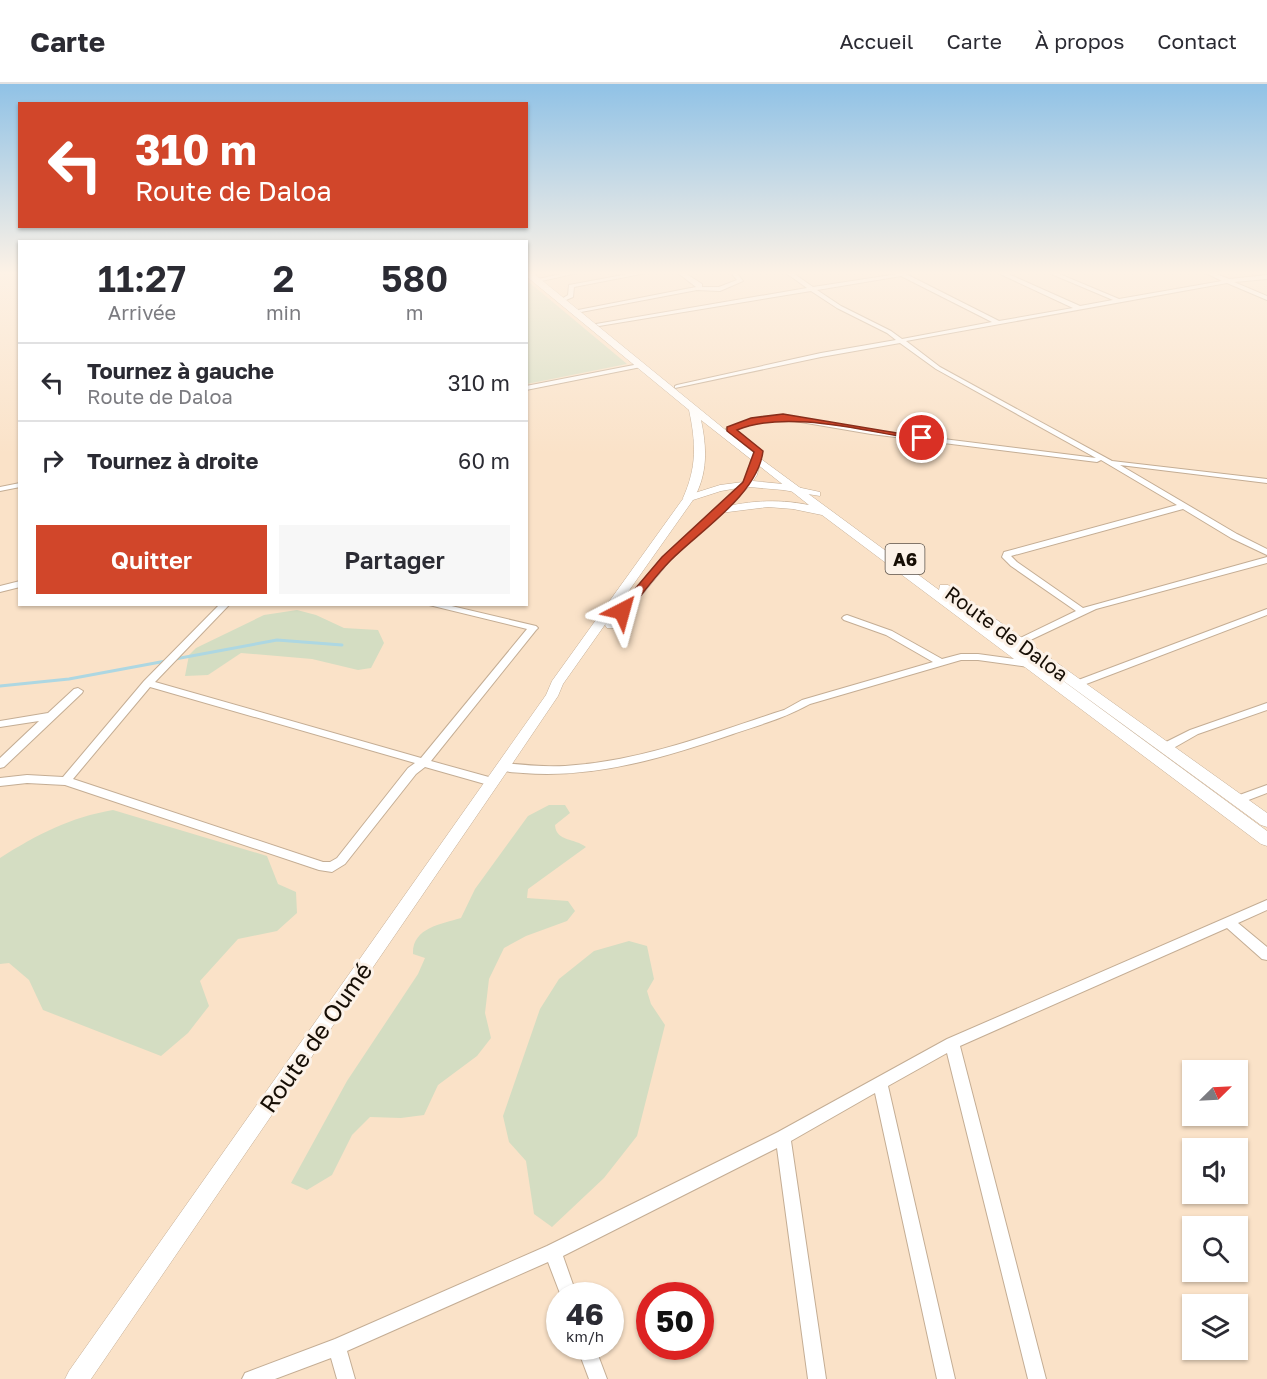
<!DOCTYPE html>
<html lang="fr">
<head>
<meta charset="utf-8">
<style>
	:root { --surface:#fff; --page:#f7f7f7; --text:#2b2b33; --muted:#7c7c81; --line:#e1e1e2; --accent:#d1462a }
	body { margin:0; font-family:"Golos Text",sans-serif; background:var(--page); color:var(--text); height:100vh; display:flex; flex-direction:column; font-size:22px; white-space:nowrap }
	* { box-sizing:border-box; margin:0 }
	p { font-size:20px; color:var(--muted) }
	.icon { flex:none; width:33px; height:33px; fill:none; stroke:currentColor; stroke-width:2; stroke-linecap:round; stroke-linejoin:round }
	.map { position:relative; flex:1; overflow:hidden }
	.drawer { position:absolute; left:18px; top:156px; width:510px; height:366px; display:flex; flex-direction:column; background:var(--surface); border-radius:0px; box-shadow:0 2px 4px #0004 }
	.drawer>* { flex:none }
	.hud { position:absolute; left:18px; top:18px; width:510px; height:126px; border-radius:0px; box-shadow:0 2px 4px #0004; background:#d1462a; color:#fff; overflow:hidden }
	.needle { width:39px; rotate:66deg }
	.tools { position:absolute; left:1182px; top:976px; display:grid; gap:12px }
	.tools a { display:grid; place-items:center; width:66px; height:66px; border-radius:0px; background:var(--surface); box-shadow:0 2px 4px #0004; font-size:30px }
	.speed { position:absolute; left:546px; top:1198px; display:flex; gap:12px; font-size:30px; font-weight:700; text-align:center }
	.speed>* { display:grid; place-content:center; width:78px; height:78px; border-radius:50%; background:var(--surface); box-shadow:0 2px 4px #0004; line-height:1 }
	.speed small { font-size:15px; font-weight:400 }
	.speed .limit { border:9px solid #d22; background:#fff; color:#111 }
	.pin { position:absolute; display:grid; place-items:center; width:51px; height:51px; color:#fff; margin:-26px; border:3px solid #fff; border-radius:50%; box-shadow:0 2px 6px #0007 }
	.me { position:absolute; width:66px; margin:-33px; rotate:39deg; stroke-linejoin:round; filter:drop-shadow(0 0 4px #0008) }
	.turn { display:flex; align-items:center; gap:21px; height:126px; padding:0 18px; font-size:27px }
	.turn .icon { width:78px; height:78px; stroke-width:2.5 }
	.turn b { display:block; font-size:42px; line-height:51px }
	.eta { display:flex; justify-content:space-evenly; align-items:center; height:102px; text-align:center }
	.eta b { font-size:36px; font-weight:600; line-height:42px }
	.primary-button { display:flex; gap:12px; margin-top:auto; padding:12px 18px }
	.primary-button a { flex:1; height:69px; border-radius:0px; background:var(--accent); color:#fff; font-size:24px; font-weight:600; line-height:69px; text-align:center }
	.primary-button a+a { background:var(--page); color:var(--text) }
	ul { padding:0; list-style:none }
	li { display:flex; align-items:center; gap:18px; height:78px; padding:0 18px; border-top:2px solid var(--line) }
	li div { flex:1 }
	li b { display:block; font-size:22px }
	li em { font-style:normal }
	header { display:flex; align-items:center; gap:36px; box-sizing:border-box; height:84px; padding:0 30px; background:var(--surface); border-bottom:2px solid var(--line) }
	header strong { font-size:28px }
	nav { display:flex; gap:33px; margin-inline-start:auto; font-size:21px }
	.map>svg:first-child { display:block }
	.green { fill:#d4ddc2 }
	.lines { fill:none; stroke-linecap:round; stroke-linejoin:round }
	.stream { stroke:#add7e2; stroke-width:3 }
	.minor-casing { stroke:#c4ad94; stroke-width:2 }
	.major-casing { stroke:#c4ad94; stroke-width:1 }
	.highway-casing { stroke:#c4ad94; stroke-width:1 }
	.minor { fill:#fff; fill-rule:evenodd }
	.major { fill:#fff; fill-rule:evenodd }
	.highway { fill:#fff; fill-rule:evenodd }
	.route { fill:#d1462a; stroke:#882e1b; stroke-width:1.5 }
	.labels { text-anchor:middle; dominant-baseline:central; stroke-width:6; stroke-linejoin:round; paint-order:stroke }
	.shield { fill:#fcf2e8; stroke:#5b5249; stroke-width:1.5 }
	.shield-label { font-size:18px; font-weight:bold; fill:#160e05 }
	.street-label { font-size:20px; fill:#160e05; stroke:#fcf2e8 }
	.near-street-label { font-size:24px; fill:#160e05; stroke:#fcf2e8 }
</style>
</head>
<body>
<header>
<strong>Carte</strong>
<nav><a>Accueil</a><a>Carte</a><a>À propos</a><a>Contact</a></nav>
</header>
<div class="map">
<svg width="1267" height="1295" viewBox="0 0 1267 1295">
	<rect width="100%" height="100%" fill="#fae2c8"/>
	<g class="green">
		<path d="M527 199H530L627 280 527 300Z"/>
		<path d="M297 526 316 531 344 544 378 546 384 559 371 584 358 586 312 575 241 569 208 591 185 592 189 571 196 564 264 531Z"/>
		<path d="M549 721H565L570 729 555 741C556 758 575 754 586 763L528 805 527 814 568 817 575 827 567 837 526 852 504 864 489 895 485 929 491 954 477 972 438 1001 424 1031 401 1034 370 1033 352 1051 332 1091 307 1106 291 1099 347 997 418 890 425 874 413 870C412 844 441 840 461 834L475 805 528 732Z"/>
		<path d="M113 726 267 772 278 800 296 808 297 829 277 847 238 855 200 897 209 922 188 949 161 972 43 926 29 896 9 879 0 880V774C36 751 71 733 113 726Z"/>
		<path d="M629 857 647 862 654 895 647 907 651 920 665 941 637 1052 604 1094 552 1143 534 1130 526 1077 509 1058 503 1032 540 925 559 895 594 867Z"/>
	</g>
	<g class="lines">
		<g class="stream">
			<path d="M175 575 277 556 342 561"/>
			<path d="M0 602 69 595 166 577"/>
		</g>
		<defs>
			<g id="minor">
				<path d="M565 189H577L537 198 534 196Z"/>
				<path d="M634 189H646L574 203 573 213 566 216 563 214 568 211 569 201Z"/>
				<path d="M678 189H685L702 200V203H719L737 196 731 189H737L743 197 720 207 697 206 581 228 578 226 696 203Z"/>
				<path d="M786 189H793L813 203 904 189 999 237 1073 224 998 189H1006L1080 222 1113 216 1049 189H1057L1119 215 1222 197 1206 189H1214L1229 195 1267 191V195L1234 198 1267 212V216L1227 199 906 257 940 283 1112 377 1267 395V399L1120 381 1237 450 1267 465V471L1231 454 1183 425 1011 472 1017 478 1083 524 1267 473V479L1096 525 1022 560H1016L1014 558 1016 556 1076 527 1011 482 1002 473 1004 468 1177 421 1101 376 1097 378 871 350 783 335 752 339 730 347 726 345 749 336 783 331 871 346 1096 374 936 285 900 259 821 273 675 304V302L677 301 821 269 896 256 887 249 837 224 811 207 599 242 596 240 807 204ZM901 192 992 238 902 255 891 247 841 222 817 206Z"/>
				<path d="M639 280 641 281V283L526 306V302Z"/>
				<path d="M20 399V403L0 407V403Z"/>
				<path d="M20 497V503L0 508V502Z"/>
				<path d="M220 520H230L155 598 421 674 527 545 425 520H443L536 542 538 544 536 546 431 677 496 695 498 698 496 701 492 702 425 683 416 690 345 780 332 788 319 786 65 701 27 699 0 702V694L27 691 63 693 144 597ZM150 603 415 679 408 684 337 774 330 778H323L73 695Z"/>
				<path d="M1267 525V531L1081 602H1073L1072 600 1073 598Z"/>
				<path d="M847 531 892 547 942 575 961 570H978L1029 577 1034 580 1029 583 978 576H961L810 620C785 634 759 641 733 650 666 673 595 695 523 689 515 688 503 689 498 683L503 679C527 681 552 684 576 681 648 675 716 648 784 626L802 616 933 578 886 551 844 536 842 534 844 532Z"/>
				<path d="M78 604 83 607 82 609 4 683 0 684V674L39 637 0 643V637L48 629 74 605Z"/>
				<path d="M1267 619V626L1198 650 1170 666H1162L1161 663 1162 660 1190 646Z"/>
				<path d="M1267 701V709L1238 720 1234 719 1232 716 1234 713Z"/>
				<path d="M1267 816V826L1238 839 1267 863V876L1262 875 1227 844 960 962 1046 1295H1028L947 969 888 1002 955 1295H937L875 1009 791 1057 826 1295H808L777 1064 563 1172 577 1212H561L548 1178 347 1267 355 1295H337L331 1274 275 1295H242L245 1289 335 1255 547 1162 778 1048 947 955Z"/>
				<path d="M577 1263H595L607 1295H589Z"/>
			</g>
			<path id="major" d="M758 364 763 367 757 391 753 397 783 400 820 408V412L783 406 749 403 670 477 615 544H607L605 541 607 538 662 473 738 404 721 407 693 416 563 600 558 612 508 686 91 1295H65L69 1287 546 611 552 597 685 412 720 401 743 398 747 391 753 367Z"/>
			<path id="highway" d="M526 189H533L761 375 939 506 940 501H948L1267 729V743L1261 741 1002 552 1267 747V762L1261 760 822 431 793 425 768 423 712 430V426C745 417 776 414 809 421L701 336C707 364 708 390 693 416H685L683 414C697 383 696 359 689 326L526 192Z"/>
		</defs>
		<use href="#minor" class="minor-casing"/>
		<use href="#major" class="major-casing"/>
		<use href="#highway" class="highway-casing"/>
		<use href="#minor" class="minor"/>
		<use href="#major" class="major"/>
		<use href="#highway" class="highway"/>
	</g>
	<linearGradient id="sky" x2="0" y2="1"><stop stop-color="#90c2e6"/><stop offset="0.51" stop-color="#fdf2e6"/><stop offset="1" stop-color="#fdf2e6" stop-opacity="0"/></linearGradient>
	<rect width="1267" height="370" fill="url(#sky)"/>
	<path class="route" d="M783 330 927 354 922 356C868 348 787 325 737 346L763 367C758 410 701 446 671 476 655 492 641 512 626 530H618V525L662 473 743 398 754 368 727 347V343L751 334Z"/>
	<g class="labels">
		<rect class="shield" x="885.5" y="460" width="39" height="30" rx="4.5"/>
		<g class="shield-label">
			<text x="905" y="475">A6</text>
		</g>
		<g class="street-label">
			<text transform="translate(1007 549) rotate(36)">Route de Daloa</text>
		</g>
		<g class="near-street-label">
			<text transform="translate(315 953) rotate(-55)">Route de Oumé</text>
		</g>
	</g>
</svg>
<div class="tools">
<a><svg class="needle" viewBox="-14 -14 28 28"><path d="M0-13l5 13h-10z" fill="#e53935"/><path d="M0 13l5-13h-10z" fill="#7c7c81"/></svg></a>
<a><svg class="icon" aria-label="sound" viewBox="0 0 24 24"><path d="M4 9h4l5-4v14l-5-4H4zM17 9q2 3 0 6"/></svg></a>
<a><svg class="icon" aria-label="search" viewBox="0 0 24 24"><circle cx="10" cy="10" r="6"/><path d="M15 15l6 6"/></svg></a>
<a><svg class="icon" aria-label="layers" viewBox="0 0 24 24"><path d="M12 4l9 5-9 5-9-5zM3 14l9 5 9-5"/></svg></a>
</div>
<div class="speed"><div>46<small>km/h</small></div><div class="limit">50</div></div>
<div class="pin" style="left:922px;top:354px;background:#d93025"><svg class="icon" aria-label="arrive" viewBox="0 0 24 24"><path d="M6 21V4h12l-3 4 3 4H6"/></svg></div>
<svg class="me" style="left:622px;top:527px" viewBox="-20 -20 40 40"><path d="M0-17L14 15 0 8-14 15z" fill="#d1462a" stroke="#fff" stroke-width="4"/></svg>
<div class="hud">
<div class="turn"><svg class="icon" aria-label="left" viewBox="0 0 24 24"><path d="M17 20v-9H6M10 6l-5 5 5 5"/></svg><div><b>310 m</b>Route de Daloa</div></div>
</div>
<section class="drawer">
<div class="eta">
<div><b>11:27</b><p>Arrivée</p></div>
<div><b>2</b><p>min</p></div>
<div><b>580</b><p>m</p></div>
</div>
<ul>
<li><svg class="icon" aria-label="left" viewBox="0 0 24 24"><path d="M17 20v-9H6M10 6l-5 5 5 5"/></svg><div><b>Tournez à gauche</b><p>Route de Daloa</p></div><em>310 m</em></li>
<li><svg class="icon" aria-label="right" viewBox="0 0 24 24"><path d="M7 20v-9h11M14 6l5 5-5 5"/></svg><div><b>Tournez à droite</b></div><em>60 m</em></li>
</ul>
<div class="primary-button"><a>Quitter</a><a>Partager</a></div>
</section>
</div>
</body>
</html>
